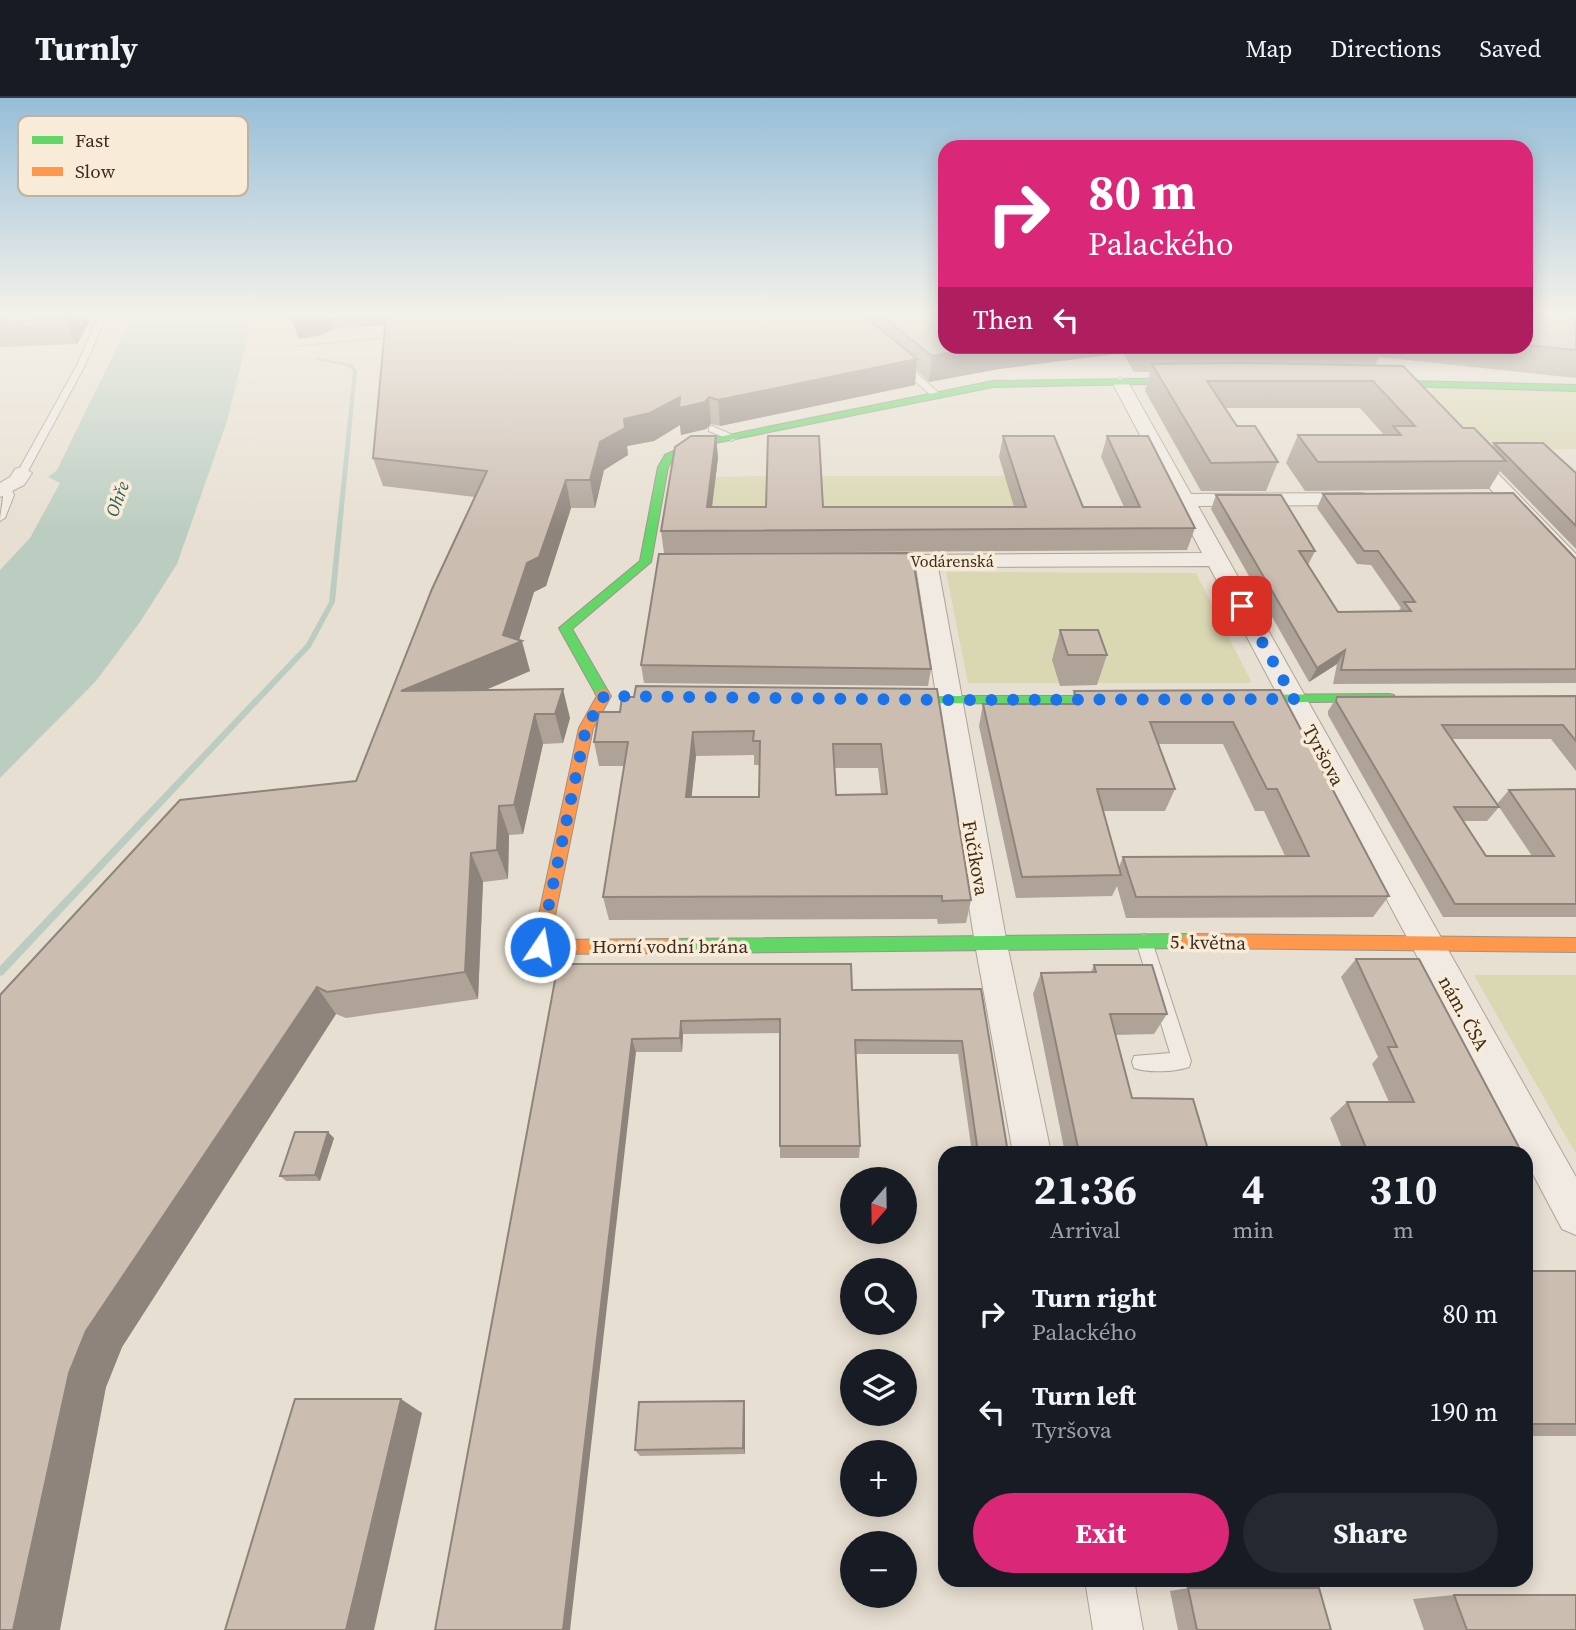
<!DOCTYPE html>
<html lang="en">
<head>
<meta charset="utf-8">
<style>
	:root { --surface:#171b24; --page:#242831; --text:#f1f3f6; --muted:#9ea1a6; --line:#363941; --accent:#db2777 }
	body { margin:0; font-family:"Source Serif 4",serif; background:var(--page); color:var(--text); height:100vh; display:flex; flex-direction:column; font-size:26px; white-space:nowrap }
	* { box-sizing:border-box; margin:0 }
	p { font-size:23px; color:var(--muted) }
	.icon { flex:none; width:38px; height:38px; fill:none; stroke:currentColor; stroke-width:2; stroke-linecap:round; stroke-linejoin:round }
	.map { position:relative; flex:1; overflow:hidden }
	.side { position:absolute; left:938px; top:1048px; width:595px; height:441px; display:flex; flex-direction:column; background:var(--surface); border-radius:21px; box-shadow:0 4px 18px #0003 }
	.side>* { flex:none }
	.hud { position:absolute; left:938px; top:42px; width:595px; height:214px; border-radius:21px; box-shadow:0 4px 18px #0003; background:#db2777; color:#fff; overflow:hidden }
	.needle { width:46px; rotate:200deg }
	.tools { position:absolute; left:840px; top:1069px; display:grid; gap:14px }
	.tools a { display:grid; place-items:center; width:77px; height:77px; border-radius:50%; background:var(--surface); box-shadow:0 4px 18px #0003; font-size:35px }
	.pin { position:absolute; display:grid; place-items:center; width:60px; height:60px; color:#fff; margin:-30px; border-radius:14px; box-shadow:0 4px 10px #0006 }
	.me { position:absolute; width:77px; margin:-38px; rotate:12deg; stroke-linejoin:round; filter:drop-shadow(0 0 5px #0008) }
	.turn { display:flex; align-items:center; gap:24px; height:147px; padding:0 35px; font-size:32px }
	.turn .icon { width:91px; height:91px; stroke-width:2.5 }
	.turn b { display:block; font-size:49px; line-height:60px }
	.then { display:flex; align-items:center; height:66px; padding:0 35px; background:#0003; gap:14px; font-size:26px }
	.eta { display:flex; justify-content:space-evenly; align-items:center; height:119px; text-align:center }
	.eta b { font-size:42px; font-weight:700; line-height:49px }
	.primary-button { display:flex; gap:14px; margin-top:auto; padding:14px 35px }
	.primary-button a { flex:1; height:80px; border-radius:42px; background:var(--accent); color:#fff; font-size:28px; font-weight:700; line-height:80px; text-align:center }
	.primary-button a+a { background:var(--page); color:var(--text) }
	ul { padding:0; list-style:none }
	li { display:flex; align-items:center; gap:21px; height:98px; padding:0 35px }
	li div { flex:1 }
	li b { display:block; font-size:26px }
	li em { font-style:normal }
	header { display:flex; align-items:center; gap:42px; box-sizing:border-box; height:98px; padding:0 35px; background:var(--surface); border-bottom:2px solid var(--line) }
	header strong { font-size:33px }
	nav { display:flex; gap:38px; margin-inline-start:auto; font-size:24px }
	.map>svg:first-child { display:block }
	.green { fill:#dad7b3 }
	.water { fill:#bbcdc1 }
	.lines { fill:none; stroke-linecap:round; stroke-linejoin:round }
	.stream { fill:#bbcdc1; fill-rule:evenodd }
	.lane-casing { stroke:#ada499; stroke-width:2 }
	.street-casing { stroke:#ada499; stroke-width:2 }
	.fast-casing { stroke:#9d9489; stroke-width:2 }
	.slow-casing { stroke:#9d9489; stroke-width:2 }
	.lane { fill:#f0eae2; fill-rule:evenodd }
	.street { fill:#f0eae2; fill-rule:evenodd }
	.fast { fill:#63d668; fill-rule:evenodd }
	.slow { fill:#ff974d; fill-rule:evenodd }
	.wall { fill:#afa398; fill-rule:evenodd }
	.shaded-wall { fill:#8f847c }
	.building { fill:#ccbdb1; stroke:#8f847c; stroke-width:2; fill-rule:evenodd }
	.route { stroke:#1a73e8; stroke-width:12; stroke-dasharray:0 21.6 }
	.labels { text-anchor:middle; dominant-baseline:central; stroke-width:7; stroke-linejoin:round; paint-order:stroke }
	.far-street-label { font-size:16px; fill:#3e2b1f; stroke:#f8ebd7 }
	.far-water-label { font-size:18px; font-style:italic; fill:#2e5e57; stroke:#f8ebd7 }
	.street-label { font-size:19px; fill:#3e2b1f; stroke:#f8ebd7 }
	.key { fill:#f8ebd7; stroke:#c0b1a0; stroke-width:2 }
	.key-label { font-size:19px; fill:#3e2b1f }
</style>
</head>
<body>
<header>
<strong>Turnly</strong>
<nav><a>Map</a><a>Directions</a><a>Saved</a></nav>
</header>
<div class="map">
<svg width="1576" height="1532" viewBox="0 0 1576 1532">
	<rect width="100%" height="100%" fill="#e7dfd1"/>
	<g class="green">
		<path d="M1434 290 1576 294V351L1478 352 1425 299Z"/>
		<path d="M768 378 780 418 709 432 715 379Z"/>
		<path d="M820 378H1005L1021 431H822Z"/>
		<path d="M946 474 1196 475 1252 585H968Z"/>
		<path d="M1474 877H1576V1056Z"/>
	</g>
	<path class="water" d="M117 218H253L227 323 177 466 140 524 96 583 0 680V472L30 440 60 385 48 379 57 372 130 223Z"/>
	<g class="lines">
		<g class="stream">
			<path d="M394 238 396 239V240L298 249 296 248 298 247Z"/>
			<path d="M317 260 352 266 357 273 335 504 311 549 3 877 0 878V868L306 546 329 504 353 273 348 268 317 262Z"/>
		</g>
		<defs>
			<g id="lane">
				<path d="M99 218H107L84 269 27 375 18 377 17 375 76 269Z"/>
				<path d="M898 264H904L940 296V300H934L898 268Z"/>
				<path d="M712 328 735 338 737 340 732 343 709 333V329Z"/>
				<path d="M7 388 11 389 14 397 5 420 0 423C0 413 5 400 2 391Z"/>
				<path d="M1144 836 1150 838 1152 843 1191 963 1189 969C1175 974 1148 975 1134 970L1132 964 1134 958 1170 955 1136 843 1138 838Z"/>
			</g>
			<g id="street">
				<path d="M1120 279 1128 284 1191 396 1362 395 1369 397 1372 401 1369 405 1362 407 1198 408 1576 1079V1137L1562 1131 1526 1063V1055H1522L1209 468 938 469 1007 846 1051 1055H1013L975 846 916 469 901 468 898 463 901 458 909 457 1202 455 1112 284Z"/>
				<path d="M1467 349 1474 351 1576 456V475L1568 473 1460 359 1458 355Z"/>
				<path d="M22 369 32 375 24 387 0 399V385L10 379 15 371Z"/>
				<path d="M1085 1482H1134L1143 1532H1093Z"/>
			</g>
			<g id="fast">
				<path d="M1198 280 1202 283 1201 285 993 289 700 348 673 361 668 369 651 464 572 531 609 595 607 598H597L559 530 640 463 658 369 665 357 694 344 993 283Z"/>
				<path d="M1367 282 1576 287V293L1364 287V283Z"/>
				<path d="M1389 596 1394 597V603L1232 605 1225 601 1232 597Z"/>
				<path d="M886 598H1123L1130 602 1123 606 881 605V599Z"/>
				<path d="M1189 836 1195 838 1197 843 1195 848 1189 850 675 855 669 853 667 848 669 843 675 841Z"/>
			</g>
			<g id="slow">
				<path d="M602 591 607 592 611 598 593 630 550 842 675 841 681 843 683 848 681 853 675 855 540 856 534 854 532 849 579 630 597 598 595 595Z"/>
				<path d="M1189 836 1576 840V854L1189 850 1183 848 1181 843 1183 838Z"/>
			</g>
		</defs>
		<use href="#lane" class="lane-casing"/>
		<use href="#street" class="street-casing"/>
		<use href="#fast" class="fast-casing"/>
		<use href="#slow" class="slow-casing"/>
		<use href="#lane" class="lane"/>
		<use href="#street" class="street"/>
		<use href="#fast" class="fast"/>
		<use href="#slow" class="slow"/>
	</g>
	<g class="wall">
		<path d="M0 218H89L91 221 77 246 0 249Z"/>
		<path d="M290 218H945V248H1526V218L1576 223V280L1379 259 1375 268 1463 330 1492 349 1494 345 1576 375V451L1500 373 1489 391 1305 393 1286 365 1298 337H1384L1360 310H1225L1237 328 1278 364 1266 393H1201L1145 293 1150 274H1134L1123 255 999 271 929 284 916 272 915 287 720 328 711 326 706 331 681 337 680 327 654 343 627 348 628 357 604 372 595 410H571L546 488 534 494 519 542 530 573 485 592 570 620 563 645 543 646 523 736 509 737 508 781 483 784 478 901 346 920 336 916 122 1249 106 1289 0 1532 475 399 383 388 373 360 385 227 335 230 322 237 299 241Z"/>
		<path d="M716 338 718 360 712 409H1014L999 359 1003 338 1083 409H1124L1101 359 1107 338 1195 430 1187 452 664 455 661 433Z"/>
		<path d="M1323 396 1576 461V585L1333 586 1337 566 1309 584 1211 411 1216 397 1315 453 1308 467 1338 514 1398 513 1401 510 1371 467 1357 466 1317 410Z"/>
		<path d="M1060 532 1107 557 1097 587 1060 588 1052 562Z"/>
		<path d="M641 567 931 571 928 588 644 585Z"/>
		<path d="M937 591 971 802 966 825 938 826 937 821 609 822 603 799 624 668H599L594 644 620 614ZM754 657V667H760L759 699H691L696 658ZM835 670H878L881 696 836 697Z"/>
		<path d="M1280 592 1389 798 1373 819 1126 820 1117 788 1112 798 1016 800 979 628 983 606H1070L1074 593ZM1158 646H1223L1255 713H1264L1285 758 1123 759 1119 769 1103 713H1165L1175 691Z"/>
		<path d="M1576 598V673L1551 641H1452L1499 709 1487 723H1463L1486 758H1532L1497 706 1509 692 1576 691V819H1443L1328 617V613L1337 599Z"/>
		<path d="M1356 861 1522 1055H1344L1330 1020 1347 1004H1389L1372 966 1378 959 1341 879Z"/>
		<path d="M558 866 852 892 981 891 1008 1055H972L958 956H855L860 1048 859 1060H780V935L683 936 682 954H636Z"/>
		<path d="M1094 867 1167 916 1154 936 1115 937 1132 1000 1209 1055H1065L1033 896 1041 875 1091 874Z"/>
		<path d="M334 1040 320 1083H286L280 1078Z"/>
		<rect x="1526" y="1173" width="50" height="165"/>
		<path d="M745 1309V1356L640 1358 635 1352Z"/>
		<path d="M1188 1490 1331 1532H1178L1170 1493Z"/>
		<path d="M1454 1497 1576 1532H1424L1413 1501Z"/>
	</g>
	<g class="shaded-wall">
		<path d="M66 218H89L91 221 77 246 64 221Z"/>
		<path d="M290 218H331L335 230 322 237 299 241Z"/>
		<path d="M984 248H1125L1123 255 999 271 929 284 932 258Z"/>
		<path d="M917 261 915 287 720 328 718 302Z"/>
		<path d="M680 299H709L711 326 706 331 681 337 680 327 654 343 627 348 628 357 604 372 595 410 590 382 600 344 624 321Z"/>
		<path d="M716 338 718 360 709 432 707 409Z"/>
		<path d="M566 382 571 410 546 488 534 494 518 545 522 543 530 573 413 623 401 593 503 537 527 465Z"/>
		<path d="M1345 552 1337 566 1309 584 1317 570Z"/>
		<path d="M563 591 570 620 563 645 555 616Z"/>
		<path d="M535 616 543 646 523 736 514 707Z"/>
		<path d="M693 634 696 658 689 723 686 699Z"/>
		<path d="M499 708 509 737 508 781 497 752Z"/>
		<path d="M471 755 483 784 478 901 465 874Z"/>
		<path d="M317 889 336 916 122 1249 106 1289 60 1532H13L69 1275 86 1233Z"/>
		<path d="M681 923 683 936 682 954 680 940Z"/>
		<path d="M632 941 636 954 570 1532H563Z"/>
		<path d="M328 1034 334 1040 320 1083 315 1077Z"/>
		<path d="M401 1301 422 1315 374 1532H346Z"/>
		<path d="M744 1303 745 1309V1356L743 1350Z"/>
	</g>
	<g class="building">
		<path d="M0 218H66L64 221 0 224Z"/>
		<path d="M384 218H865L917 261 718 302 709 299 705 304 679 310 680 299 650 315 624 321 625 330 600 344 590 382H566L539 459 527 465 503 537 522 543 401 593 563 591 555 616H535L514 707 499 708 497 752 471 755 465 874 327 894 317 889 86 1233 69 1275 13 1532H0V897L180 702 356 683 432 491 487 373 373 360 385 230Z"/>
		<path d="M882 218H945V248H984L932 258Z"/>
		<path d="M1526 218H1571L1576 223V252L1526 247Z"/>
		<path d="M1325 248H1381L1383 250Z"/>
		<path d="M1243 265 1403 268 1463 330H1474L1506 363 1318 364 1298 337H1401L1393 328H1415L1373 283H1207L1237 328H1255L1278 364 1211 365 1152 266Z"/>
		<path d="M691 338H716L707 409H766L768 338H819L823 409H1026L1003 338H1054L1083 409H1140L1107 338H1148L1195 430 661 433 675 349Z"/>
		<path d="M1494 345H1543L1576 375V428Z"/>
		<path d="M1513 395 1576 461V571L1341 572 1345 552 1317 570 1216 397H1281L1315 453H1299L1338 514 1411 513 1404 504H1415L1378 453H1364L1323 396Z"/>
		<path d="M912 455 931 571 641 567 659 456Z"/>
		<path d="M1060 532H1098L1107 557H1068Z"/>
		<path d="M636 588 937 591 971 802 942 803V798L603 799 628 644H594L599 614H620L622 599H634ZM754 633 753 643H760L759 699H686L693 634ZM833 646H881L887 696 836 697Z"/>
		<path d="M1280 592 1389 798 1136 799 1123 759 1309 758 1277 691H1267L1233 624H1150L1175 691H1097L1121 777 1022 779 983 606H1079L1074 593Z"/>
		<path d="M1576 598V643L1563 627H1442L1499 709H1454L1486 758H1554L1509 692 1576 691V806H1455L1336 603 1337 599Z"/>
		<path d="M1356 861H1419L1522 1055H1368L1347 1004H1414L1388 949H1397Z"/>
		<path d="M558 866H851L852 892 981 891 1008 1055H978L962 943 855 942 860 1048H780V921L681 923 680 940 632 941 563 1532H435Z"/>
		<path d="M1094 867H1152L1167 916H1110L1132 1000 1193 1001 1209 1055H1143L1142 1050H1078L1041 875 1096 874Z"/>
		<path d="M295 1034H328L315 1077 280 1078Z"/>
		<rect x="1526" y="1173" width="50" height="153"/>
		<path d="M295 1301H401L346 1532H225Z"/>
		<path d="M744 1303 743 1350 635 1352 639 1304Z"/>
		<path d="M1188 1490H1319L1331 1532H1197Z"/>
		<path d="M1454 1497H1576V1532H1467Z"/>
	</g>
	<linearGradient id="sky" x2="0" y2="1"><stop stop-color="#96bed8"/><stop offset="0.5" stop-color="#f4f1ea"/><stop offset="1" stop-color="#f4f1ea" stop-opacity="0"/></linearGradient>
	<rect width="1576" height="432" fill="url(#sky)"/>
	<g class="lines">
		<path class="route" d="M540 849 586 630 604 598 950 602 1294 601 1242 508"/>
	</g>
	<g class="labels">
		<g class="far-street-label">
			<text x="952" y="463">Vodárenská</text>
		</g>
		<g class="far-water-label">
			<text transform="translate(117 401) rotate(-70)">Ohře</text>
		</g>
		<g class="street-label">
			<text transform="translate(1324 657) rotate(62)">Tyršova</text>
			<text transform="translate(976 760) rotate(80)">Fučíkova</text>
			<text transform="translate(1208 844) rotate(1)">5. května</text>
			<text x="670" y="848">Horní vodní brána</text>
			<text transform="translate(1464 915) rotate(61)">nám. ČSA</text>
		</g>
	</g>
	<rect x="18" y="18" width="230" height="80" rx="10" class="key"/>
	<rect x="32" y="38" width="31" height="8" fill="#63d668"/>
	<rect x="32" y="69" width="31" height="9" fill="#ff974d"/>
	<g class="key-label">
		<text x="75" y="49">Fast</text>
		<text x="75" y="80">Slow</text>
	</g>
</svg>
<div class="tools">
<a><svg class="needle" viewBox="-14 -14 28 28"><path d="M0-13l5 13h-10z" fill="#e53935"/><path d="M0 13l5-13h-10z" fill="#9ea1a6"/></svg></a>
<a><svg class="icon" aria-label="search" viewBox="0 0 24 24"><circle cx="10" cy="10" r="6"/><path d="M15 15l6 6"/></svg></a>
<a><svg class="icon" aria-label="layers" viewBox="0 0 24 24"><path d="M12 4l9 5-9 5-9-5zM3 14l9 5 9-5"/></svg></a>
<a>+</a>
<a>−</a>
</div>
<div class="pin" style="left:1242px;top:508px;background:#d93025"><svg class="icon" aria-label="arrive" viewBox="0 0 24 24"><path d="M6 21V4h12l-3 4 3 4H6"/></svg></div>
<svg class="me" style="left:540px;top:849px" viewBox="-20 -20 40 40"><circle r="17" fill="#1a73e8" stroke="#fff" stroke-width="3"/><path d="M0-11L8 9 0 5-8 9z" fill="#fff"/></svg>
<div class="hud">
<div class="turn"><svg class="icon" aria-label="right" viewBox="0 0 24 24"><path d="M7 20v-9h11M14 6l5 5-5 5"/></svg><div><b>80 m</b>Palackého</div></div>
<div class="then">Then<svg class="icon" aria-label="left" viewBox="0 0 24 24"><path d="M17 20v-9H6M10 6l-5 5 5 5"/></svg></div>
</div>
<section class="side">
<div class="eta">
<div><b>21:36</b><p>Arrival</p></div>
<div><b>4</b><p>min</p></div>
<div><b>310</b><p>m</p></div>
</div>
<ul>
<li><svg class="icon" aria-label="right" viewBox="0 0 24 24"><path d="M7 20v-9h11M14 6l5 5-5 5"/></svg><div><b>Turn right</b><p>Palackého</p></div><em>80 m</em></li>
<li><svg class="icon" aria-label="left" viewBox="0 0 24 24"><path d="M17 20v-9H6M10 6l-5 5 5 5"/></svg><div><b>Turn left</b><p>Tyršova</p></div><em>190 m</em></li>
</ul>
<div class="primary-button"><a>Exit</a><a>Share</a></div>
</section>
</div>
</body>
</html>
